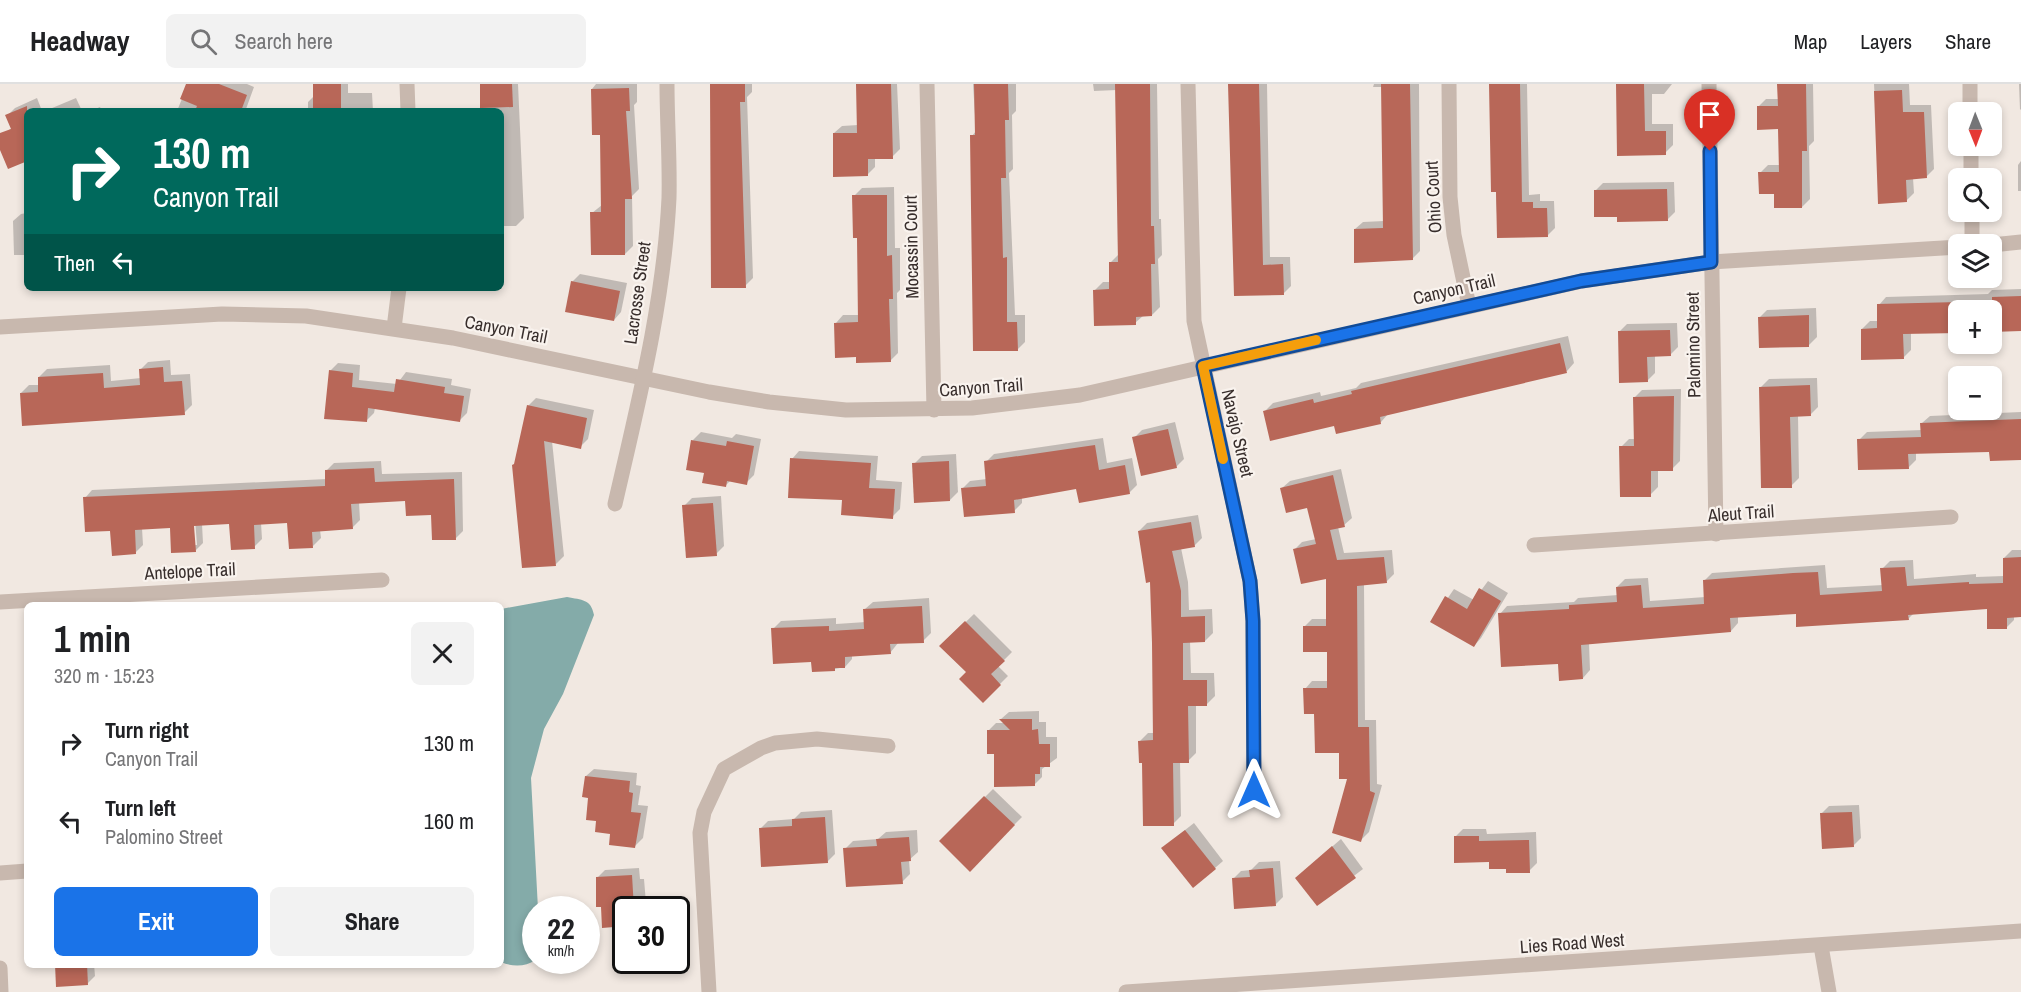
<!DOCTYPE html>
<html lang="en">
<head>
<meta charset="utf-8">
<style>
	:root { --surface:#fff; --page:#f2f2f2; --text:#202124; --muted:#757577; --line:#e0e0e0; --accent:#1a73e8 }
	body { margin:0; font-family:"Archivo Narrow",sans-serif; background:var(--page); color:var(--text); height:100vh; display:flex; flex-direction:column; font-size:22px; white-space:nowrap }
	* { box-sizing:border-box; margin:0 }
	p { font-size:20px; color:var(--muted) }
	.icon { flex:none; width:33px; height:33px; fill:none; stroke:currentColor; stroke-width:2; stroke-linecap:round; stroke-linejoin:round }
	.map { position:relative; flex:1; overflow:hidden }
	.sheet { position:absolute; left:24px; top:518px; width:480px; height:366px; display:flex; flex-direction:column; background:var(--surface); border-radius:9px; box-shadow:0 3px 9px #0003 }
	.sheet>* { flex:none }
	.guide { position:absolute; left:24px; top:24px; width:480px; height:183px; border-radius:9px; box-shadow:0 3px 9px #0003; background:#00695c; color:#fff; overflow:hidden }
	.needle { width:39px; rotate:179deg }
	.controls { position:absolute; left:1948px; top:18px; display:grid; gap:12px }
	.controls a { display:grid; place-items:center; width:54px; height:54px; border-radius:9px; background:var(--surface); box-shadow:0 3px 9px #0003; font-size:30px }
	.speed { position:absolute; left:522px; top:812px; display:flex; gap:12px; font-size:30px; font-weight:700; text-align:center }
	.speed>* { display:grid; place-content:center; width:78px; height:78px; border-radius:50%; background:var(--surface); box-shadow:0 3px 9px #0003; line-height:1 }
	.speed small { font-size:15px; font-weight:400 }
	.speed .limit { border:3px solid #111; border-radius:9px; background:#fff; color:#111 }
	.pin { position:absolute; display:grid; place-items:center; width:51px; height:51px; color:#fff; margin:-62px -26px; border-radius:50% 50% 50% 0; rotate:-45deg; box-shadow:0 0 6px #0007 }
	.pin .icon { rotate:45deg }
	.me { position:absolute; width:66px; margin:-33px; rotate:0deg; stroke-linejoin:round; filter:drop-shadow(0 0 4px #0008) }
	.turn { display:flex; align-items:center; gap:21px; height:126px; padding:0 30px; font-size:27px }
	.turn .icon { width:78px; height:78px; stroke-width:2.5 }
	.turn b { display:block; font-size:42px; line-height:51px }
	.then { display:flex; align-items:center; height:57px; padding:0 30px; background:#0003; gap:12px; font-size:22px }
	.round { display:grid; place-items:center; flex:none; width:63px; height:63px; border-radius:9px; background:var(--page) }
	.headline { display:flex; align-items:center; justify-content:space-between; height:102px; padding:0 30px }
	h1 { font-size:36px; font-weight:700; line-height:45px }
	.cta { display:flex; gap:12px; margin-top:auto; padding:12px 30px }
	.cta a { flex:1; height:69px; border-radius:9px; background:var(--accent); color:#fff; font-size:24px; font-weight:700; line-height:69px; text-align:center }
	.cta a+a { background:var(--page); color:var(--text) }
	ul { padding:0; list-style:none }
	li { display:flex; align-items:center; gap:18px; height:78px; padding:0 30px }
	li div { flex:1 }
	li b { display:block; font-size:22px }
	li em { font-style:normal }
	header { display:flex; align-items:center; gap:36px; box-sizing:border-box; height:84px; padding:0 30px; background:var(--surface); border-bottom:2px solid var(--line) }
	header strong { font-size:28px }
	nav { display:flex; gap:33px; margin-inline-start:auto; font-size:21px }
	.search { width:420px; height:54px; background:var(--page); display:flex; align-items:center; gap:15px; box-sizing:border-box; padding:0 21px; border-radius:9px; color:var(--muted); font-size:22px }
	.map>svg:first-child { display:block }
	.water { fill:#84aba9 }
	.shadow { fill:#0003; fill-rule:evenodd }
	.building { fill:#b86758 }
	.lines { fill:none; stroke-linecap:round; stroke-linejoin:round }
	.minor { stroke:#c8b8ae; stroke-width:15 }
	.route-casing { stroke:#114b97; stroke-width:15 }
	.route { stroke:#1a73e8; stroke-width:10 }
	.slow { stroke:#f59e0b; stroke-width:10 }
	.labels { text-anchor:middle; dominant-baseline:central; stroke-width:4.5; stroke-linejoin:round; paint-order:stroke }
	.street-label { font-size:18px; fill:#382e2c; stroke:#f9f3ee }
</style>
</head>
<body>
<header>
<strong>Headway</strong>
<div class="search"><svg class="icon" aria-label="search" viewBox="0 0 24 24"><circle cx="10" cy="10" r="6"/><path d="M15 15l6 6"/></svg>Search here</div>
<nav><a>Map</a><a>Layers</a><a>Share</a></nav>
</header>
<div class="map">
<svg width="2021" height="908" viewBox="0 0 2021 908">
	<rect width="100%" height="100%" fill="#f1e8e1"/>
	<path class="water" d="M567 513C582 516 591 515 594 531L563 610 544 645 531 694 538 825H536L535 876C526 883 512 883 501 878V525Z"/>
	<g class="shadow">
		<path d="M188 0H247L254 3 246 25 252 27H177Z"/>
		<path d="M314 0H348V9H372L373 27H308V18L314 12Z"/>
		<path d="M481 0H518L524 134 516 142H501V27H482Z"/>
		<path d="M596 0H637V18L634 21 639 105 632 112 633 162 625 170 592 129 602 121 601 49 592 5Z"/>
		<path d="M710 0H752V8L747 13 753 194 745 202Z"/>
		<path d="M858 0H897L900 65 892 73 875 74V83L867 91 834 49 842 42 858 41Z"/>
		<path d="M973 0H1016V27L1012 31 1013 85 1009 89 1015 231H1025V258L1017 266H975L972 52 976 47Z"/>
		<path d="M1093 0H1157L1159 135H1161L1162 171 1158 175 1160 223 1152 231H1144L1135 239 1095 206 1103 198H1110V179L1118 171 1117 6 1094 7Z"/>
		<path d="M1230 0H1267L1270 173H1290L1291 202 1283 210H1236Z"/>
		<path d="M1374 0H1419L1420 167 1412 175 1355 145 1363 138 1384 137 1383 3H1373Z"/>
		<path d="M1491 0H1527L1529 111 1540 110V117H1554L1555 144 1547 152 1498 153Z"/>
		<path d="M1617 0H1672L1664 10H1652V40H1673V61L1665 69 1618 70Z"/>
		<path d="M1779 0H1813L1814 57 1809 62 1810 115 1802 123 1775 108 1760 89 1768 81H1780V44L1758 23 1766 15H1779Z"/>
		<path d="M1874 0H1909L1910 21H1931L1934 85 1926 93 1913 94 1914 109 1906 117 1880 118Z"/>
		<path d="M2019 0H2021V25L2020 26Z"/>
		<path d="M37 14 42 27H27V76L0 62V52L12 44 7 32 15 24Z"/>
		<path d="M76 14 82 27H45Z"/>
		<path d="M100 23 102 27H90Z"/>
		<path d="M2021 77V107H2018V81Z"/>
		<path d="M1674 98 1675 128 1667 136 1595 107 1603 99Z"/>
		<path d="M894 103 895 164H900V206L897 209 898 269 890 277 857 272 836 239 843 231H860L859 153 854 112 862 104Z"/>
		<path d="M27 129V171H14L13 137 21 130Z"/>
		<path d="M580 190 627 199 621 228 614 236 572 198Z"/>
		<path d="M2021 205V246H1992V226H1959V247L1911 249V266L1903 274 1862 245 1870 237H1879V221L1886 213 1988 210 1992 206Z"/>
		<path d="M1816 224 1817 253 1809 261 1759 234 1767 226Z"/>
		<path d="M1677 239 1678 263 1670 271H1655V289L1647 297 1619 248 1627 240Z"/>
		<path d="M1568 252 1574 279 1567 287 1388 330 1381 338 1265 327 1273 319 1320 308 1321 312 1356 304 1361 299Z"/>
		<path d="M170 276 171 291 190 290 192 321 184 329 21 309 29 301H40L39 293 47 285 110 281 111 297 141 294 140 286 148 278Z"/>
		<path d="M338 279 360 281 359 296 397 300 406 288 452 295 451 301 471 305 467 329 459 337 375 324 374 329 366 337 330 287Z"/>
		<path d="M1817 294 1818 323 1810 331H1798L1799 394 1791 402 1761 303 1769 295Z"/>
		<path d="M1681 305 1680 377 1672 385H1658V403L1650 411 1621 363 1629 355H1635L1634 314 1642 306Z"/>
		<path d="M536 314 594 326 588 355 580 363 552 357 564 472 556 480 524 482 516 378 528 322Z"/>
		<path d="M2021 328V374L1991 367 1916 369V376L1908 384 1859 356 1867 348 1922 346V339L1930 332Z"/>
		<path d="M1175 338 1184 375 1176 383 1134 354 1142 346Z"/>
		<path d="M701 348 732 354 736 350 761 355 754 391 746 399 731 396 725 402 706 388 693 356Z"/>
		<path d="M1103 354 1107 379 1132 374 1137 401 1129 409 1078 403 1022 413V419L1014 427 962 405 970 397 987 395 986 378 994 370Z"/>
		<path d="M799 367 878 372 876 396 902 398 900 425 892 433 844 415 792 375Z"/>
		<path d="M956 370 958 408 950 416 914 380 922 372Z"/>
		<path d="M381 377 382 390 462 388 463 447 455 455 432 430 407 415 359 418 360 436 352 444 320 446 321 454 313 462 289 438 261 439 262 455 254 463 230 439 202 440 203 459 195 467 171 443 142 444 143 461 135 469 85 414 92 406 327 395 326 387 334 379ZM192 435H195L197 461H194Z"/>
		<path d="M1341 385 1352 434 1344 441 1338 443 1344 469 1392 466 1394 490 1386 498 1364 500 1365 636H1376L1377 700 1382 701 1369 748 1361 756 1349 693 1340 667 1305 605 1312 597H1328V566L1304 543 1312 535H1328V493L1295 465 1302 458 1316 455 1308 423 1282 404 1290 397Z"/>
		<path d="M721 412 724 462 716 470 684 422 692 414Z"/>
		<path d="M1198 431 1202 454 1194 462 1181 464 1188 498 1189 526 1212 525 1213 549 1205 557H1190L1191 589H1214L1215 612 1207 620H1196V669L1188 677H1180L1181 732 1173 740 1144 678 1140 657 1148 649H1154L1152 497 1139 447 1147 439Z"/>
		<path d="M2012 466H2021V532H2014V536L2006 544 1988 524 1914 529 1908 535 1797 528 1738 532V539L1731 547 1589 559 1590 586 1583 594 1500 530 1507 522 1574 518 1578 514 1618 511 1617 503 1625 495 1648 494 1650 517 1705 513 1704 497 1712 489 1825 481 1827 504 1883 501 1882 485 1890 477 1913 476 1914 495 1976 490V493L2004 492V474Z"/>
		<path d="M1488 497 1508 509 1481 554 1474 562 1432 537 1454 505 1474 516Z"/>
		<path d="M929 514 931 549 923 557 898 559 890 569 852 571V575L845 583 835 585 812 577 773 545 781 537 836 534V540L866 538 865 525 873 518Z"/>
		<path d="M974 530 1012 568 998 582 1008 592 983 617 968 588 941 562Z"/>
		<path d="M1039 627V638H1046V653H1057V674L1042 685V693L1034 701 995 669 988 647 996 639H1005L1001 635 1009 628Z"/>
		<path d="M594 685 637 689 636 701 641 702 638 721 648 722 643 754 635 762 611 749 598 736 586 692Z"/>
		<path d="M993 705 1022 733 970 785 941 757Z"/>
		<path d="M1859 721 1861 754 1853 762 1821 730 1829 722Z"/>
		<path d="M832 726 835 770 827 778 760 745 768 737 794 735 801 728Z"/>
		<path d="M1194 739 1223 777 1215 784 1171 757Z"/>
		<path d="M1463 745H1486L1487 750 1536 748 1537 779 1529 787 1507 784 1491 777 1455 753Z"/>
		<path d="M917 746 918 768 909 776 910 790 902 798 845 765 853 757 878 755 886 748Z"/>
		<path d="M1341 755 1363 785 1317 820 1305 786Z"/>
		<path d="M1280 777 1283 813 1275 821 1234 794 1241 787 1251 786 1259 778Z"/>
		<path d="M639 784 640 795H644L646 819H652V825H626V861H621L620 841 602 821 597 794 605 786Z"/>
		<path d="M56 880H94L95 892 87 900Z"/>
	</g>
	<g class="building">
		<path d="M186 0H219L247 11 241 27H195L197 22 180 15Z"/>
		<rect x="313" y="0" width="28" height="27"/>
		<path d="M480 0H512L513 23 480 24Z"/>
		<path d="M710 0H745V18H740L746 204H711Z"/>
		<path d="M856 0H891L893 75H868V92L833 93V49H857Z"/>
		<path d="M974 0H1008L1009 36H1005L1006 94H1001L1003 174 1007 173V238H1017L1018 267H973L970 51H975Z"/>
		<path d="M1115 0H1150L1151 142H1154L1155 180H1151L1152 232 1136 233V241L1094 242 1093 206 1109 205V178H1118Z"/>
		<path d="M1228 0H1259L1263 181 1283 180 1284 211 1234 212Z"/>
		<path d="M1381 0H1410L1413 176 1354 179V145L1383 144Z"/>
		<path d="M1489 0H1520L1522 118H1533V124H1547L1548 153 1497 154 1496 108H1491Z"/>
		<path d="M1616 0H1644L1645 47H1666V71L1617 72Z"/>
		<path d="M1777 0H1806L1807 67H1802V124H1774V110H1759L1758 88H1779L1778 45 1757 46V22H1778Z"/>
		<path d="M629 4 630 27H626L632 115H625V171H591L590 128H601L600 51H592L591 5Z"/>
		<path d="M1902 6 1903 28H1924L1927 94 1906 96 1907 118 1878 120 1874 7Z"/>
		<path d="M27 22V82L25 78 8 85 0 66V49L11 45 5 31Z"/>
		<path d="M1667 105 1668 137 1617 138V133H1594V106Z"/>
		<path d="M852 111H887V172L892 171 893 215H889L891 278 856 279V273L835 274 834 239 858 238 857 154H853Z"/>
		<path d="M571 197 620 207 614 237 565 228Z"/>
		<path d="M2021 212V247L1992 248V213Z"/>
		<path d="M1959 218V249L1903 250 1904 275 1861 276V245L1877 244V220Z"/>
		<path d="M1809 231V263L1759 264 1758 233Z"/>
		<path d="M1670 246 1671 272 1647 273 1648 298 1619 299 1618 247Z"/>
		<path d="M1560 259 1567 289 1380 333 1381 340 1336 350 1334 342 1270 357 1263 327 1313 315 1314 319 1352 310 1351 307Z"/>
		<path d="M163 283 164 298 182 297 185 331 22 342 20 309 38 308V293L103 289 104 304 140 301 139 285Z"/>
		<path d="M329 286 353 289 352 303 394 308 396 295 445 303 444 309 464 312 460 338 368 324 367 338 324 335Z"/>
		<path d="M1810 301 1811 332 1790 333 1792 404H1761L1759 303Z"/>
		<path d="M1674 312 1673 387H1651V413H1620L1619 362H1634L1633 313Z"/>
		<path d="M527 321 587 334 581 365 544 357 556 482 522 484 512 381 514 380Z"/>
		<path d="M2021 335V376L1990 377 1989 368 1908 370 1909 385 1858 386 1857 355 1921 353 1920 339Z"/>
		<path d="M1168 345 1177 384 1141 392 1132 353Z"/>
		<path d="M691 356 726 362 727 357 754 362 747 401 727 397 726 403 702 399 704 389 686 386Z"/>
		<path d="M1095 361 1099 386 1125 381 1130 410 1079 419 1076 405 1014 416 1015 429 964 433 961 404 986 402 984 377Z"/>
		<path d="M790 374 871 379 869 404 895 405 893 435 841 431 842 416 788 414Z"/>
		<path d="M949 377 950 417 914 419 912 379Z"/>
		<path d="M374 384 375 398 454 395 456 456H432L431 431 406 432 405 417 351 420 353 445 312 448 313 464 289 465 287 439 254 441 255 465 231 466 229 440 194 442 196 468 171 469 170 444 135 446 136 470 112 472 110 447 85 448 83 413 325 402V386Z"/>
		<path d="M1333 391 1345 443 1330 446 1337 476 1384 473 1387 499 1357 502 1358 643H1369L1370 707 1375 709 1361 758 1332 749 1347 695H1339V669H1315L1314 630H1304L1303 604H1327V568H1303V542H1326V495L1301 500 1293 465 1316 460 1307 424 1286 429 1280 404Z"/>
		<path d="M713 419 717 472 686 474 682 421Z"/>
		<path d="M1191 438 1195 463 1172 467 1181 507V533L1205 532V558L1183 559V596H1207V622H1188L1189 679H1173L1174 742H1143L1142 679H1139L1138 657 1153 656 1152 559 1150 498 1146 499 1138 447Z"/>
		<path d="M2021 473V533L2007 534V545H1987V525L1908 531 1909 536 1796 543V530L1730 534 1731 548 1581 561 1583 595 1559 597 1558 580 1501 583 1498 529 1569 525V521L1617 518 1616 503 1641 501 1643 524 1704 520 1703 496 1793 489 1818 488 1820 511 1882 507 1880 484 1905 483 1907 502 1969 498V500L2003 499V474Z"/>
		<path d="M1479 504 1501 517 1474 563 1430 538 1445 512 1467 525Z"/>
		<path d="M922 522 924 559 890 560 891 570 845 573V584H835V587L812 588 811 578 773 580 771 544 829 542V547L864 545 863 525Z"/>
		<path d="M965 537 1005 577 991 590 1001 601 983 619 959 595 966 588 939 562Z"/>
		<path d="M999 635H1032V646L1038 645 1039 660H1050V683H1040V690H1035V702L994 703V670H987V646H1010Z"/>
		<path d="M585 692 630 697 629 708 633 709 631 728 641 729 635 764 609 761 610 750 595 748 596 737 586 736 588 714 582 713Z"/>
		<path d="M984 712 1015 741 970 788 939 757Z"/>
		<path d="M1852 728 1854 763 1822 765 1820 729Z"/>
		<path d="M825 733 828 779 761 783 759 744 792 742V735Z"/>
		<path d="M1185 746 1216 785 1193 804 1161 764Z"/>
		<path d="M1454 752H1479V757L1529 756 1530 789H1506V785H1489V778L1454 779Z"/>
		<path d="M909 753 911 777 901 778 903 800 846 803 843 764 877 762 876 755Z"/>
		<path d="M1332 762 1356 794 1317 822 1295 794Z"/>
		<path d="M1273 784 1276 822 1234 825 1232 794 1250 793 1249 786Z"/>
		<path d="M632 791 634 825H626V842L602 844 601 823H596V793Z"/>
		<path d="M55 880H87L88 901 56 903Z"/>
	</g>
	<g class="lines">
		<g class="minor">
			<path d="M407 0 408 27"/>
			<path d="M927 0 934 326"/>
			<path d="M1188 0 1194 237 1250 497 1253 537 1254 706"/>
			<path d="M1449 0 1450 113 1454 151 1469 222"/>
			<path d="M1709 0 1716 450"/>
			<path d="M1970 0V28"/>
			<path d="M1971 62V94"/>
			<path d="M1972 128V160"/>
			<path d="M1992 161 2021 158"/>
			<path d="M0 243 222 230 306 232 453 254 709 308 769 318 846 326 972 324 1080 311 1582 197 1711 178 1959 163"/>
			<path d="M394 244 399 204"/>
			<path d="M615 420C638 320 664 218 669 114 670 76 667 38 667 0"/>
			<path d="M1534 461 1951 433"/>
			<path d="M0 518 382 496"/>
			<path d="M0 789 27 787"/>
			<path d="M1821 862 1829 908"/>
			<path d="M0 884 1 908"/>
			<path d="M709 908 700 749 704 728 724 685 761 664 775 659 817 655 888 662"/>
			<path d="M1126 908 2021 847"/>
		</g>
	</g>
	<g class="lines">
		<defs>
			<path id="route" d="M1254 706 1253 537 1250 497 1203 282 1581 197 1711 178 1710 67"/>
		</defs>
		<use href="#route" class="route-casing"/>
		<use href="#route" class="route"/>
		<path class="slow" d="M1223 375 1203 282 1316 256"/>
	</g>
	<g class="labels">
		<g class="street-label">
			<text transform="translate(1433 113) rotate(-93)">Ohio Court</text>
			<text transform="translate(911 163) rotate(-91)">Mocassin Court</text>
			<text transform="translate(1454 205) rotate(-13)">Canyon Trail</text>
			<text transform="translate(637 209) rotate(-82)">Lacrosse Street</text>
			<text transform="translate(506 245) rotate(11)">Canyon Trail</text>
			<text transform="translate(1693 261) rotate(-91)">Palomino Street</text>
			<text transform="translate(981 303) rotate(-4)">Canyon Trail</text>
			<text transform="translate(1238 349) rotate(77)">Navajo Street</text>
			<text transform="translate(1741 429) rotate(-4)">Aleut Trail</text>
			<text transform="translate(190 487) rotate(-3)">Antelope Trail</text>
			<text transform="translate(1572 859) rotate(-4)">Lies Road West</text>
		</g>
	</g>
</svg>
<div class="controls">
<a><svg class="needle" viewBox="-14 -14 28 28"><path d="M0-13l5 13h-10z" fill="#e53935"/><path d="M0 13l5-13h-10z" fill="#757577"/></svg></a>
<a><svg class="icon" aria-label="search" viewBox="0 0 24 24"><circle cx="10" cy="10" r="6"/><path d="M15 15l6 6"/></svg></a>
<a><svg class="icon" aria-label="layers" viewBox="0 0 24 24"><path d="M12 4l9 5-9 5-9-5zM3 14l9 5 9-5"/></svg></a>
<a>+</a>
<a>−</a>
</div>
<div class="speed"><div>22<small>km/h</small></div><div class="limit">30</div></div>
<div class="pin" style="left:1710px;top:67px;background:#d93025"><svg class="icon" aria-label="arrive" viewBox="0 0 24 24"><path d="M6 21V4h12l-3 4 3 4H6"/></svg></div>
<svg class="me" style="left:1254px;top:706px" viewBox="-20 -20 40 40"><path d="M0-17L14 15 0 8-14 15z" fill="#1a73e8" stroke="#fff" stroke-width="4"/></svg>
<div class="guide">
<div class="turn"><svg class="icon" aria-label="right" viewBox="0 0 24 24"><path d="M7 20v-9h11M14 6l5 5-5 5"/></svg><div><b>130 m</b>Canyon Trail</div></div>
<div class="then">Then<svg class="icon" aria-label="left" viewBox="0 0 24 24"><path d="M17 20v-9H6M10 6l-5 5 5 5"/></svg></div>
</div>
<section class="sheet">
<div class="headline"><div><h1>1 min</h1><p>320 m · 15:23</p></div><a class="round"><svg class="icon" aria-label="close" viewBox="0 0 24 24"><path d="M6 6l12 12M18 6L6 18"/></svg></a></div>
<ul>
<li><svg class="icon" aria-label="right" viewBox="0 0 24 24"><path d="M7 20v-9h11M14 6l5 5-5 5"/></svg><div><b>Turn right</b><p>Canyon Trail</p></div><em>130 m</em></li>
<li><svg class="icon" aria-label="left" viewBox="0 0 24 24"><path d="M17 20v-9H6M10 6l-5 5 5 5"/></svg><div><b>Turn left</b><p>Palomino Street</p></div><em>160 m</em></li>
</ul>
<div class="cta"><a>Exit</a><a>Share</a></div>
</section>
</div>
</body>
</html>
